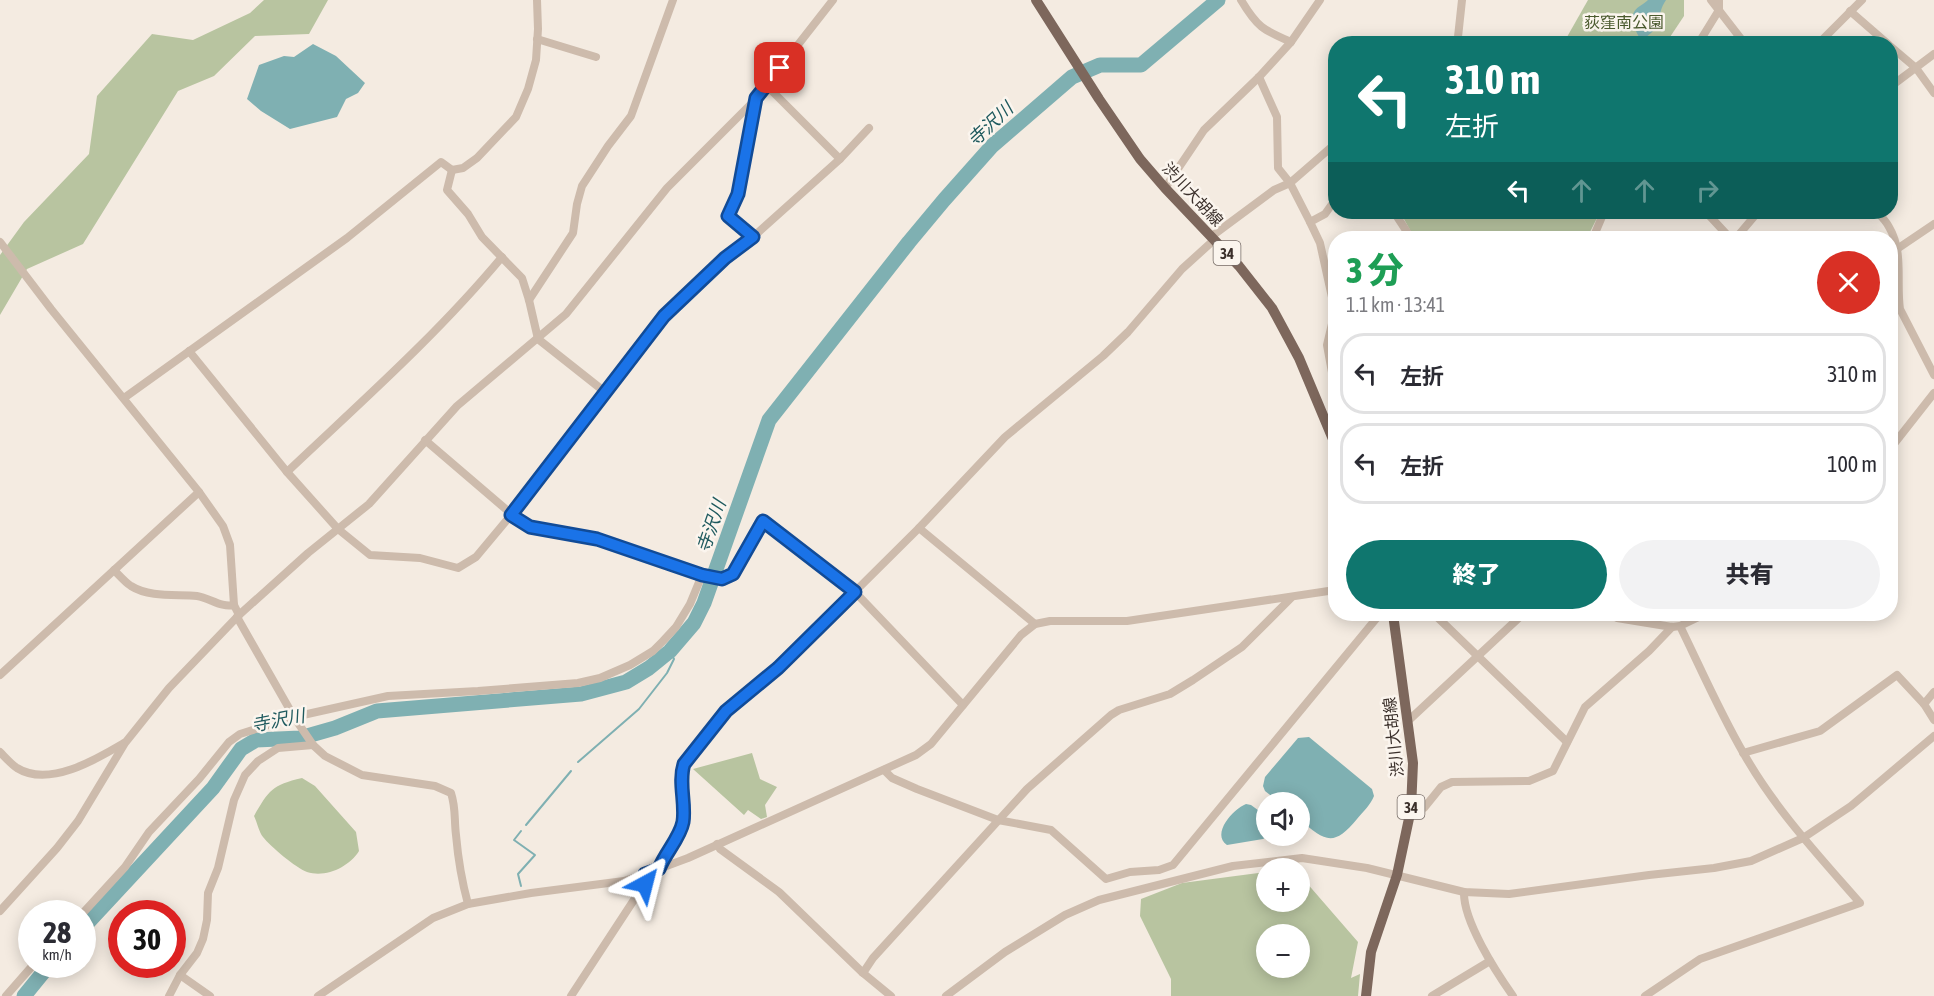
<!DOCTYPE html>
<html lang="ja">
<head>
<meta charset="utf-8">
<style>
	:root { --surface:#fff; --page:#f2f2f3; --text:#2b2b33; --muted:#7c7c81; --line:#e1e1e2; --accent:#0f766e }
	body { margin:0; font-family:"Asap Condensed","Noto Sans JP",sans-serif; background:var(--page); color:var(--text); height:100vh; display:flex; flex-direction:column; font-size:22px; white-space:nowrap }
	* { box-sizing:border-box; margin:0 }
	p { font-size:20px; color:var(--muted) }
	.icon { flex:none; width:33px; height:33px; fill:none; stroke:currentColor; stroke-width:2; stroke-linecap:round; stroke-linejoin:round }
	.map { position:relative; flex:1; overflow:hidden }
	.sheet { position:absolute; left:1328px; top:231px; width:570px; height:390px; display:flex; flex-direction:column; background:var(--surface); border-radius:24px; box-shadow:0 3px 15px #0003 }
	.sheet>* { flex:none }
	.hud { position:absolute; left:1328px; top:36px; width:570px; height:183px; border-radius:24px; box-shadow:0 3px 15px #0003; background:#0f766e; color:#fff; overflow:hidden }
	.controls { position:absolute; left:1256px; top:792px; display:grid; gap:12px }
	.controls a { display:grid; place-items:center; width:54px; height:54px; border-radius:50%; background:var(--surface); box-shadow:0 3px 15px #0003; font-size:30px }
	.speed { position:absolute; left:18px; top:900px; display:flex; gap:12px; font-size:30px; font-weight:700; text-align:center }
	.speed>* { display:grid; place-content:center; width:78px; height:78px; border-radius:50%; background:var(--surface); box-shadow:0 3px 15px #0003; line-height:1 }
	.speed small { font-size:15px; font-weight:400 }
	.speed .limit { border:9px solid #d22; background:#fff; color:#111 }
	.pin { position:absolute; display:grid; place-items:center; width:51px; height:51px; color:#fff; margin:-26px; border-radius:12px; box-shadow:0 3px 9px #0006 }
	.me { position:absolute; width:66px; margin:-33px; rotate:38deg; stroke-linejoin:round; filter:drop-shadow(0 0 4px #0008) }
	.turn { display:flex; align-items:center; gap:21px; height:126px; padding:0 18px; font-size:27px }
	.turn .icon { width:78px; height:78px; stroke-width:2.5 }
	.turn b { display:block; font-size:42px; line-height:51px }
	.lanes { display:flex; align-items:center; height:57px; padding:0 18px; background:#0003; justify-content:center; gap:30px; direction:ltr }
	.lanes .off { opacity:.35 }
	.round { display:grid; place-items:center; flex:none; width:63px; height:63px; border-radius:32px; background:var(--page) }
	.overview { display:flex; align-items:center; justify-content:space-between; height:102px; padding:0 18px }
	h1 { font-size:36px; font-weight:800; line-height:45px; color:#1e9e55 }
	.action { display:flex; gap:12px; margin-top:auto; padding:12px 18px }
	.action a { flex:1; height:69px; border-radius:36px; background:var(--accent); color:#fff; font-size:24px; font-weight:800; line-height:69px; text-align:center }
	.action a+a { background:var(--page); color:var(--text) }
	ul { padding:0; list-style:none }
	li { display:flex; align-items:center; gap:18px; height:81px; margin:0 12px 9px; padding:0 6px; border:3px solid var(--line); border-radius:24px }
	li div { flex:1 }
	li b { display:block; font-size:22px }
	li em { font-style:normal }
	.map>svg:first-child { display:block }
	.green { fill:#b8c4a0; fill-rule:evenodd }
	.water { fill:#7fb0b2 }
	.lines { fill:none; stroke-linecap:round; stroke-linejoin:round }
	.stream { stroke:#7fb0b2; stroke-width:2 }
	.river { stroke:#7fb0b2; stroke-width:15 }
	.minor { stroke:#cdbbac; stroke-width:8 }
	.major { stroke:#7d675c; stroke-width:10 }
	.route-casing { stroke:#114b97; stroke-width:15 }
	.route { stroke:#1a73e8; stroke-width:10 }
	.labels { text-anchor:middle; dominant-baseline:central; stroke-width:5; stroke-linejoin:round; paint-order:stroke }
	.shield { fill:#fbf5ee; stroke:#756b66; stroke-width:1.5 }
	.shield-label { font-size:15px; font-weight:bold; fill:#3b302b }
	.park-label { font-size:16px; fill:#4a5a2e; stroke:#fbf5ee }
	.street-label { font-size:16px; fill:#3b302b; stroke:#fbf5ee }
	.water-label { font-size:18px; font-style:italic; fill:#1f5a5e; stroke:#fbf5ee }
</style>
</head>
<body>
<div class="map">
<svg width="1934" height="996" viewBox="0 0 1934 996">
	<rect width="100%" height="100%" fill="#f4ebe1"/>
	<g class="green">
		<path d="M264 0H328L309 34 255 36 214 76 178 91 83 244 27 269 0 315V255L24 222 89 154 97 96 152 34 193 40 250 13Z"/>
		<path d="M1588 0H1684V16L1666 43 1563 44Z"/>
		<path d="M1400 212H1600L1587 238H1363V237H1414Z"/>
		<path d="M752 753 760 779 777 787 765 805 767 817 761 819 748 810 744 815 693 769Z"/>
		<path d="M302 778 315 786 356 832 359 851C349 867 326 878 307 872 296 868 270 846 263 837 259 832 257 822 254 816 269 790 272 785 302 778Z"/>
		<path d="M1266 872V902H1299V874L1358 942 1351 978 1360 974 1358 996H1171V979L1140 916 1141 899 1182 883ZM1266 934H1299V968H1266Z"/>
	</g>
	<g class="water">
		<path d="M1648 0H1666C1655 16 1664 27 1644 38L1639 37C1634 27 1627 14 1640 6 1643 4 1646 2 1648 0Z"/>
		<path d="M313 44 336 56 365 83 358 93 346 99 337 117 290 129 261 111 247 99 259 65 284 56 294 57Z"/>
		<path d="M1309 737 1372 789 1374 796C1371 804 1363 812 1357 819 1333 848 1325 841 1299 819V802H1279L1265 791 1263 786 1265 777 1298 738Z"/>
		<path d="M1246 804 1251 805 1266 816V836H1268L1263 839 1227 845C1211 834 1233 809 1246 804Z"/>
	</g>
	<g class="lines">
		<g class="stream">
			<path d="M908 243 913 246 952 197"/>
			<path d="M578 762 639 709 667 673 674 659 670 651"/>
			<path d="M526 825 571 771"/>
			<path d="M521 831 514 840 535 855 518 874 521 886"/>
		</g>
		<g class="river">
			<path d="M82 929 213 788 241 749 256 740 300 738 335 728 377 711 581 694 626 682 649 668 670 651 694 623 704 603 769 420 909 242 944 200 992 146 1072 77 1100 65H1141L1218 0"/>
			<path d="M24 996 50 964"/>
		</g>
		<g class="minor">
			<path d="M1241 0C1257 27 1263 30 1291 42"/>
			<path d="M1711 0 1745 44"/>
			<path d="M1850 11 1888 44"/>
			<path d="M537 39 596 57"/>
			<path d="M1454 44 1458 37 1462 0"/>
			<path d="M1698 44 1719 10V0"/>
			<path d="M1818 44 1862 0"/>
			<path d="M1890 46 1916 68 1934 93"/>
			<path d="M1259 77 1277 117 1278 168 1290 183 1310 222"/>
			<path d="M766 85 840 159"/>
			<path d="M1890 87 1934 54"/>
			<path d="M452 170 447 190 468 214 482 237 522 278 529 300 538 339 605 392"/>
			<path d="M452 170 463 168 477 158 516 117 528 89 536 60 538 29 537 0"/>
			<path d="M1165 188 1204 130 1259 77 1291 42 1320 0"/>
			<path d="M1394 212 1411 238"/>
			<path d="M1706 212 1730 238"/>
			<path d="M1877 212C1881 216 1886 221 1889 227 1904 252 1896 282 1900 309L1934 375"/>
			<path d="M1212 236 1274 190 1290 183 1335 144"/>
			<path d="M753 237 728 216 738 194 756 98"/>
			<path d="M1593 238 1604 212"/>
			<path d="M1736 238 1758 212"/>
			<path d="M0 242 51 309 199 492 223 526 230 545 234 605 239 615"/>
			<path d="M1897 249 1934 224"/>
			<path d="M529 300 573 233 577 204 582 186 608 146 631 116 673 0"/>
			<path d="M189 351 287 472 338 529 370 555 420 558 458 568 476 557 511 515 664 316 725 258 753 237 840 159 869 128"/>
			<path d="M124 398 347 238 441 162 452 170"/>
			<path d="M1328 427 1333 416 1335 389 1327 345 1335 311 1320 243 1310 222 1325 214 1335 200"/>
			<path d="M425 440 522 523 530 527 597 539 702 575 721 579 733 574 763 521 855 592 963 705"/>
			<path d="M1890 449 1934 393"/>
			<path d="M287 472C361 402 437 335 502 257"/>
			<path d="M919 528 1035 624"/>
			<path d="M114 570C119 575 125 582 131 586 150 598 177 594 197 596 210 598 221 608 234 605"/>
			<path d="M1434 614 1567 742"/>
			<path d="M1609 614 1617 618 1672 627 1680 626 1705 614"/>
			<path d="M237 617 294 717 313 745 325 756 362 775 435 786 451 793C456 808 454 819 456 835 458 858 462 882 468 904"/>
			<path d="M0 675 199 492"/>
			<path d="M1924 704 1934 692"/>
			<path d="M1408 721 1523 614"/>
			<path d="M0 752C5 757 11 764 17 768 49 788 97 759 124 743"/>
			<path d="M1743 753 1820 731 1897 675 1924 704 1934 720"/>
			<path d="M884 770 892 778 917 789 998 820 1051 830 1106 879 1130 872 1159 870 1173 865 1380 614"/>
			<path d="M1411 809 1424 808 1441 787 1452 782 1529 781 1553 771 1585 707 1649 651 1672 627"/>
			<path d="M717 844 720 849 779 892 863 973 891 996"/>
			<path d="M659 869C665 853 680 838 683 822 686 803 678 782 684 764L726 711 778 668 919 528 1005 437 1103 356 1128 332 1182 269 1214 240"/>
			<path d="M1464 892C1463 921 1496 972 1513 996"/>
			<path d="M0 911 57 848 78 821 125 743 169 688 239 615 308 553 369 504 457 406 566 314 667 188 754 101 833 0"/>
			<path d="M82 914 125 867 149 832 199 779 229 742 240 734 294 717 388 696 478 691 578 683 600 678 630 665 653 651 663 641 676 627 690 604 702 575"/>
			<path d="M863 973 873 958 1027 789 1111 715 1119 710 1170 694 1193 680 1242 647 1291 598"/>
			<path d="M180 975 210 996"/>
			<path d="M6 996 34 964"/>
			<path d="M169 996 180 975 197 953 203 939 207 920 208 893 218 868 234 800 245 775 258 761 278 748 313 745"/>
			<path d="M318 996 433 918 468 904 531 893 624 881 645 874 688 858 916 755 931 744 1021 635 1035 624 1050 621H1127L1335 590"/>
			<path d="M571 996 645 883V874"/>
			<path d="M946 996 1005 952 1065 915 1099 900 1233 866 1302 858 1367 868 1464 892 1509 894 1649 875 1714 868 1751 861 1803 838 1851 806 1934 736"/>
			<path d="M1432 996 1490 961"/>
			<path d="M1645 996 1700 959 1860 903C1819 856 1775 809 1744 754 1720 713 1701 669 1680 626"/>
		</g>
		<g class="major">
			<path d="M1036 0 1099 99 1140 159 1165 188 1239 266 1272 308 1299 358 1335 444"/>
			<path d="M1366 996 1371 952 1397 875 1411 809 1413 763 1393 614"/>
		</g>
	</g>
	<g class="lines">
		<defs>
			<path id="route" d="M645 884V874L659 869C665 853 680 838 683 822 686 803 678 782 684 764L726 711 778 668 855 592 763 521 733 574 722 579 702 575 597 539 530 527 511 515 664 316 725 258 753 237 728 216 738 194 756 98 780 68"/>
		</defs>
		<use href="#route" class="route-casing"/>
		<use href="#route" class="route"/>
	</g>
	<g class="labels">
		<g class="shield">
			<rect x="1213.5" y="241" width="27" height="24" rx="4.5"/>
			<rect x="1397.5" y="795" width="27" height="24" rx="4.5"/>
		</g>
		<g class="shield-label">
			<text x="1227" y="253">34</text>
			<text x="1411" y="807">34</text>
		</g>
		<g class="park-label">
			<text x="1624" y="22">荻窪南公園</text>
		</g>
		<g class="street-label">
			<text transform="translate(1193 194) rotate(47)">渋川大胡線</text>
			<text transform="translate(1393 737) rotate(-96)">渋川大胡線</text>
		</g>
		<g class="water-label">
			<text transform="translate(990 124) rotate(-43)">寺沢川</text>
			<text transform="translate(711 526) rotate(-71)">寺沢川</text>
			<text transform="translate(278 720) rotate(-11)">寺沢川</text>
		</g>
	</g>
</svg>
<div class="controls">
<a><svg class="icon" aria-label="sound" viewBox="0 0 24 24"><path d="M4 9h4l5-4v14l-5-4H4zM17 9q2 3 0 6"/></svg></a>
<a>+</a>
<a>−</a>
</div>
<div class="speed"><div>28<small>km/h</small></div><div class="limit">30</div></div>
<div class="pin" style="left:780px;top:68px;background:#d93025"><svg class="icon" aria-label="arrive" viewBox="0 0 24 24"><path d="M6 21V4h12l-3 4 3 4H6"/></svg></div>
<svg class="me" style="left:645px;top:884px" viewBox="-20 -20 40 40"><path d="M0-17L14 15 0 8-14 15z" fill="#1a73e8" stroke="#fff" stroke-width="4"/></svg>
<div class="hud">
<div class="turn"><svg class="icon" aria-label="left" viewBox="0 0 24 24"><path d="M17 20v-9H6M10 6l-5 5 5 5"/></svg><div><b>310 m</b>左折</div></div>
<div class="lanes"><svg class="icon" aria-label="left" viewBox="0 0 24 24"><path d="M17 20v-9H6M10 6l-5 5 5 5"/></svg><svg class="icon off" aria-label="ahead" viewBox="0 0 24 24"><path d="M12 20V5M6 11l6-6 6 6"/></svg><svg class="icon off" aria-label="ahead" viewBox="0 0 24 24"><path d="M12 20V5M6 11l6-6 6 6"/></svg><svg class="icon off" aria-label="right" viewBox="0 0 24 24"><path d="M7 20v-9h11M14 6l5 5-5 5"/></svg></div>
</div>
<section class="sheet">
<div class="overview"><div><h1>3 分</h1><p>1.1 km · 13:41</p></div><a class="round" style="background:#d93025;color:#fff"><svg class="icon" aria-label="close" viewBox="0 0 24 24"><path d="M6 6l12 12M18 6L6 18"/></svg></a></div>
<ul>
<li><svg class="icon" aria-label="left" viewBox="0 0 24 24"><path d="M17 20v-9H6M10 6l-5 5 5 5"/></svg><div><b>左折</b></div><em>310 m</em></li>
<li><svg class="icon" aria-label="left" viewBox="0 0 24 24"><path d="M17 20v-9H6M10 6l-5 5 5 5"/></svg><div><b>左折</b></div><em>100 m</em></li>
</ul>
<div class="action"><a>終了</a><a>共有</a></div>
</section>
</div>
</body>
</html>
